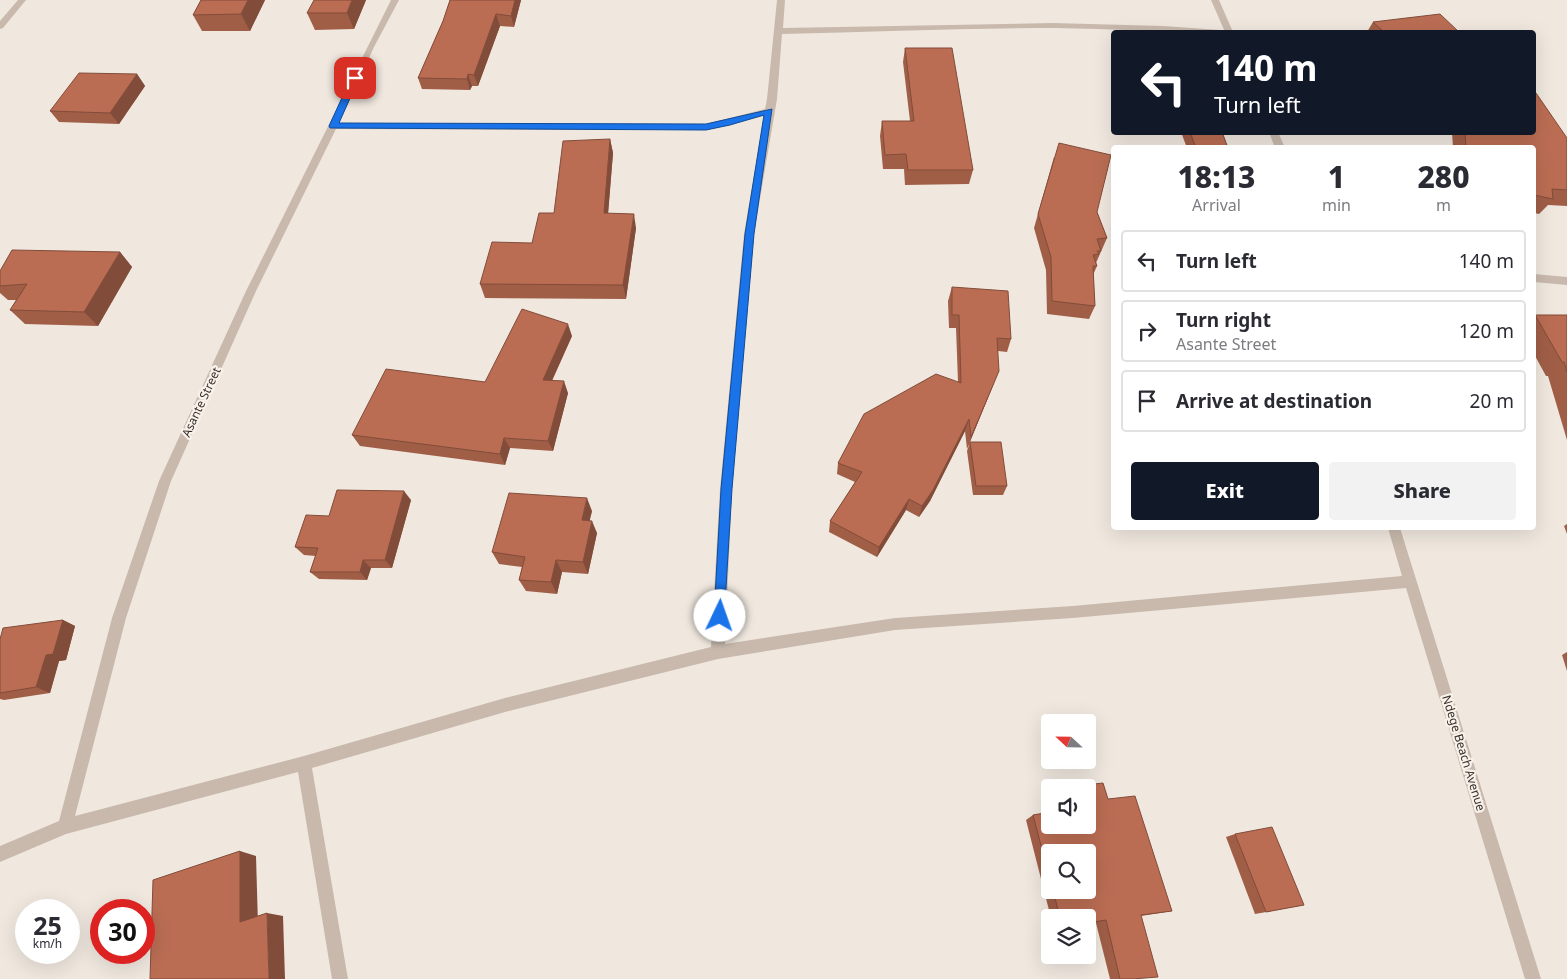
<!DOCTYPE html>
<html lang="en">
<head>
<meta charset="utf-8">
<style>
	:root { --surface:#fff; --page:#f2f2f3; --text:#2b2b33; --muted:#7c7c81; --line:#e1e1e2; --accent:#111827 }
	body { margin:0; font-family:"Noto Sans",sans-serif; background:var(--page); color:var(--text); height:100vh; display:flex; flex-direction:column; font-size:19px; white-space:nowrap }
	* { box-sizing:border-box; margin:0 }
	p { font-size:16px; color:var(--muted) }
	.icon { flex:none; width:28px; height:28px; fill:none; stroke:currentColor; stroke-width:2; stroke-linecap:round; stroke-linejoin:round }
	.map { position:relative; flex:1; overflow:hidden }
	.details { position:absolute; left:1111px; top:145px; width:425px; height:385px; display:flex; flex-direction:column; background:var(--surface); border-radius:5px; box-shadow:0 5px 20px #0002 }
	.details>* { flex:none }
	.banner { position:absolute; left:1111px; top:30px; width:425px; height:105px; border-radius:5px; box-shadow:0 5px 20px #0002; background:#111827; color:#fff; overflow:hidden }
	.needle { width:32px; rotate:292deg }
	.buttons { position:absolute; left:1041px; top:714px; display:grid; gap:10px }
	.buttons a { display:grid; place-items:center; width:55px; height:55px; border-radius:5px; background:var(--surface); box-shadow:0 5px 20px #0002; font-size:25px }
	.speed { position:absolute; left:15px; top:899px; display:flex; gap:10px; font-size:25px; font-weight:700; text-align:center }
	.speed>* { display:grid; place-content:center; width:65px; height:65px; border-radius:50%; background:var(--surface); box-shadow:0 5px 20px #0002; line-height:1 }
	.speed small { font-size:12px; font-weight:400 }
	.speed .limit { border:8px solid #d22; background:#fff; color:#111 }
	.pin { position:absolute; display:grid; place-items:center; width:42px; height:42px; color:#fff; margin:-21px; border-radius:10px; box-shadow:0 2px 8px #0006 }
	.me { position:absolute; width:55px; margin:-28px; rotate:3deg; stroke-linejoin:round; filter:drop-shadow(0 0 4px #0008) }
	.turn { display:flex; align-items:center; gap:18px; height:105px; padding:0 20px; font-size:22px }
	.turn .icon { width:65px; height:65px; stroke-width:2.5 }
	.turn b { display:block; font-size:35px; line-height:42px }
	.eta { display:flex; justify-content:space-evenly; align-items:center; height:85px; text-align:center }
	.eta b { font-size:30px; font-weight:800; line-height:35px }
	.primary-button { display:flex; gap:10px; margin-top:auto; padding:10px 20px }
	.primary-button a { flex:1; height:58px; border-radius:5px; background:var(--accent); color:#fff; font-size:20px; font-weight:800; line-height:58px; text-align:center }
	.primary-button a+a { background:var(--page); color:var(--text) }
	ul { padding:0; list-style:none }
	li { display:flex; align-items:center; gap:15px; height:62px; margin:0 10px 8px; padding:0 10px; border:2px solid var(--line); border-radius:5px }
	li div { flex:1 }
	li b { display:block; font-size:19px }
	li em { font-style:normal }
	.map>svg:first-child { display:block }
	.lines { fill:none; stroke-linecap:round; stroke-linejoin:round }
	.minor { fill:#c8b9ac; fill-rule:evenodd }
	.wall { fill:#a05e47; fill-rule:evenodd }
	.shaded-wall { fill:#824c3a }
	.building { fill:#ba6d53; stroke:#824c3a }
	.route { fill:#1a73e8; stroke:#114b97 }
	.labels { text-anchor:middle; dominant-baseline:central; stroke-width:4.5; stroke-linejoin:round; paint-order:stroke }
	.street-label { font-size:12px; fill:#362e2a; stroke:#f8f2eb }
</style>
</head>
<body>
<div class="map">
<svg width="1567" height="979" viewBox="0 0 1567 979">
	<rect width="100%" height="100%" fill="#f0e8df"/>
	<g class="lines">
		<g class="minor">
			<path d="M18 0H26L3 28 0 29V21Z"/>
			<path d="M391 0H399L374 47 339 123 706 124 765 109 767 99 777 0H785L783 28 1053 23 1163 26 1220 30 1221 32C1165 32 1110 29 1055 28 964 28 873 32 782 34L777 99 754 234 732 489 725 644 895 618 1073 606 1402 576 1388 528H1400L1541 979H1525L1406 588 1073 618 895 630 718 659 505 712 312 768 348 979H332L298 772 66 834 0 862V846L59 821 112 618 159 481 246 291ZM764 116 744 234 720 489 711 647 505 698 304 756 75 816 126 618 171 481 256 291 336 129 706 130Z"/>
			<path d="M1211 0H1219L1233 32H1225Z"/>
			<path d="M1269 132H1278L1285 148H1275Z"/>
			<path d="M1534 274 1567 277V285L1534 282Z"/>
		</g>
	</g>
	<g class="wall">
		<path d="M201 0H265L250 31H202L193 15Z"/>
		<path d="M366 0 354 29 315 30 307 13Z"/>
		<path d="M450 0H521L514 27 500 26 478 86H472L470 90 422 89 418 78 443 21Z"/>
		<path d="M1373 22 1459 32H1367Z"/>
		<path d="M905 48 973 170 969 184 905 185 904 169H883L880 136 882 121H910L903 62Z"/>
		<path d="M137 74 145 86 119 124 59 122 50 111Z"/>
		<path d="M1181 132H1222L1228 148H1187Z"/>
		<path d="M1452 132H1534L1567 138V206L1548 205 1539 214 1534 213V148H1453Z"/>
		<path d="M610 139 613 153 608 213 636 228 626 299 485 298 480 284 532 243Z"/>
		<path d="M1054 157 1097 212 1107 238 1096 263 1097 266 1093 275 1095 306 1089 319 1047 314 1046 270 1034 228Z"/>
		<path d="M120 252 132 267 98 326 25 324 10 310 16 300H8L0 293V271Z"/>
		<path d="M952 287 1011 339 1007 352 998 351 994 383 967 449 965 431 930 501 919 517 906 510 877 557 829 532 830 521 855 482 837 474 838 463 958 382 956 328H949L948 301Z"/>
		<path d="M1535 315H1567V440L1548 376H1546L1534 354V316Z"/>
		<path d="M572 336 552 381 568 393 553 451 510 448 505 465 360 446 352 435 485 382Z"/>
		<path d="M970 442 1007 486 1003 495H973L967 451Z"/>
		<path d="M411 500 392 568H371L367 580 319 579 310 572 316 556 304 555 295 547 329 516Z"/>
		<path d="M592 511 589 521 597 533 588 574 562 572 557 594 526 591 519 580 522 567 499 564 492 552Z"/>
		<path d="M1567 524V534L1564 526Z"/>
		<path d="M63 620 75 626 66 660 59 661 50 693 4 700 0 699V639Z"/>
		<path d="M1567 652V671L1562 655Z"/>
		<path d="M1108 799 1172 911 1160 913 1141 916 1132 979H1110L1096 923 1088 924V918H1051L1026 820 1033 815 1050 825ZM1050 852 1088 890H1050Z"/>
		<path d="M1235 834 1304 905 1255 914 1226 837Z"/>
	</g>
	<g class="shaded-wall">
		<path d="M248 0H265L250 31 241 14Z"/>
		<path d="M352 0H366L354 29 347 13Z"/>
		<path d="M515 0H521L514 27 511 16Z"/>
		<path d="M496 14 500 26 478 86 474 75Z"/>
		<path d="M137 74 145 86 119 124 110 113Z"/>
		<path d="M468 74 472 86 470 90 467 79Z"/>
		<path d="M610 139 613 153 607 227 604 213Z"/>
		<path d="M634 214 636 228 626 299 623 285Z"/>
		<path d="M120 252 132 267 98 326 84 312Z"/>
		<path d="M568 324 572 336 547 391 543 380Z"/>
		<path d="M999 371 994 383 967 449 971 437Z"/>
		<path d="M564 381 568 393 553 451 548 441Z"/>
		<path d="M969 419 965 431 930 501 919 517 922 506Z"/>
		<path d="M504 438 510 448 505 465 500 454Z"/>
		<path d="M404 491 411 500 392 568 385 560Z"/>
		<path d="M587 498 592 511 587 532 582 520Z"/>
		<path d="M909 499 906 510 877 557 879 547Z"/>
		<path d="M592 521 597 533 588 574 583 562Z"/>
		<path d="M363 560 371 568 367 580 360 572Z"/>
		<path d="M556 560 562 572 557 594 551 582Z"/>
		<path d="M63 620 75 626 66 660 59 661 50 693 36 687 46 655Z"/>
		<path d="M240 851 256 856 258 925 240 922Z"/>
		<path d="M267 913 283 916 285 979H269Z"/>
	</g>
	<g class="building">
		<path d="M201 0H248L241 14 193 15Z"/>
		<path d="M314 0H352L347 13H307Z"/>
		<path d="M450 0H515L511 16 496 14 474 75 468 74 467 79 418 78 443 21Z"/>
		<path d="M1440 14 1459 32H1384L1373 22Z"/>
		<path d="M905 48H952L973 170H908L906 154 885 155 882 121H914Z"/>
		<path d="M79 73 137 74 110 113 50 111Z"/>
		<path d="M1534 93H1536L1567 138V190L1552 189 1553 199 1534 195V148H1466L1465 132H1534Z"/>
		<path d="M1190 132H1222L1228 148H1196Z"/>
		<path d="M610 139 604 213 634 214 623 285 480 284 492 242 532 243 539 213H554L563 141Z"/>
		<path d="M1059 143 1111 155 1097 212 1107 238 1097 239 1101 251H1097L1099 254 1093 255 1097 266H1093L1095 306 1052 301 1051 257 1038 214Z"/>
		<path d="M12 250 120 252 84 312 10 310 27 284 0 286V271Z"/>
		<path d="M952 287 1008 291 1011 339 997 338 999 371 971 437 969 419 933 490 922 506 909 499 879 547 830 521 862 472 838 463 864 414 936 374 961 383 959 315H952Z"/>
		<path d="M522 309 568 324 543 380 564 381 548 441 504 438 500 454 352 435 386 369 485 382Z"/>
		<path d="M1535 315H1567V372L1564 362H1562Z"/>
		<path d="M970 442H1001L1007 486H976Z"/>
		<path d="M337 490 404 491 385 560H363L360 572H310L318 548 295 547 306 515 329 516Z"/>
		<path d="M509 493 587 498 582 520 592 521 583 562 556 560 551 582 519 580 525 557 492 552Z"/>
		<path d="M63 620 53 654 46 655 36 687 0 693V639L3 628Z"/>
		<path d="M1103 783 1108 799 1135 796 1172 911 1141 915 1158 977 1132 979H1120L1106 920 1088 923V918H1060L1053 890H1088V852H1050V880L1033 815 1050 812V825H1088V788L1068 787Z"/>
		<path d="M1272 827 1304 905 1266 912 1235 834Z"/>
		<path d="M240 851V922L267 913 269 979H150L153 880Z"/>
	</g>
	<path class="route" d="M355 76 359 78 339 123 706 124 772 109 754 234 732 489 724 620H716L714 616 721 489 745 234 764 115 730 125 706 130 330 128 329 126 351 78Z"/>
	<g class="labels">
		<g class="street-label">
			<text transform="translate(201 402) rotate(-65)">Asante Street</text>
			<text transform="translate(1464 753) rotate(73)">Ndege Beach Avenue</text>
		</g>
	</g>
</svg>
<div class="buttons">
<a><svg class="needle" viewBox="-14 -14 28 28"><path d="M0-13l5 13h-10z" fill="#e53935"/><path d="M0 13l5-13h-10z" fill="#7c7c81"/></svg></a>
<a><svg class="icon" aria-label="sound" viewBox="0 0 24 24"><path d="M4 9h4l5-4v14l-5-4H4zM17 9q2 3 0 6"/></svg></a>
<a><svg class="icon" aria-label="search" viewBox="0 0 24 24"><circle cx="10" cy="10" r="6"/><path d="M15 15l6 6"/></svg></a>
<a><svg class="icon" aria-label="layers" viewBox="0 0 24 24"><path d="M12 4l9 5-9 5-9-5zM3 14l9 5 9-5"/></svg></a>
</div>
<div class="speed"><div>25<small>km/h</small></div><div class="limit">30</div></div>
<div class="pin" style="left:355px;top:78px;background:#d93025"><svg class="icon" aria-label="arrive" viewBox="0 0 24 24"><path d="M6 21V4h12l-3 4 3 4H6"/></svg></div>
<svg class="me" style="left:720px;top:616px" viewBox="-20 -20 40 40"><circle r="19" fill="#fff"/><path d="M0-13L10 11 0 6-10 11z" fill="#1a73e8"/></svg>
<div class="banner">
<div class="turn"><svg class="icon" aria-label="left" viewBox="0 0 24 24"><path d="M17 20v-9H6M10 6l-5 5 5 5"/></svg><div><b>140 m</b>Turn left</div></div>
</div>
<section class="details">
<div class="eta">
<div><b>18:13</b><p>Arrival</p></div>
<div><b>1</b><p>min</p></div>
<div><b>280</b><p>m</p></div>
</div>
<ul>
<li><svg class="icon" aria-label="left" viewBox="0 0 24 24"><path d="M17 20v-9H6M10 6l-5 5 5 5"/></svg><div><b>Turn left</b></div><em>140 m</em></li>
<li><svg class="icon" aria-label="right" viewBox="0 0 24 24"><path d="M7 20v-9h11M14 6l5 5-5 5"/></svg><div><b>Turn right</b><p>Asante Street</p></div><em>120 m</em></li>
<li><svg class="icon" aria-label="arrive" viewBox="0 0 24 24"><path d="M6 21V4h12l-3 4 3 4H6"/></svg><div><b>Arrive at destination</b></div><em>20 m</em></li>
</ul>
<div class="primary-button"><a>Exit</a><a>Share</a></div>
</section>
</div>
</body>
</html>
